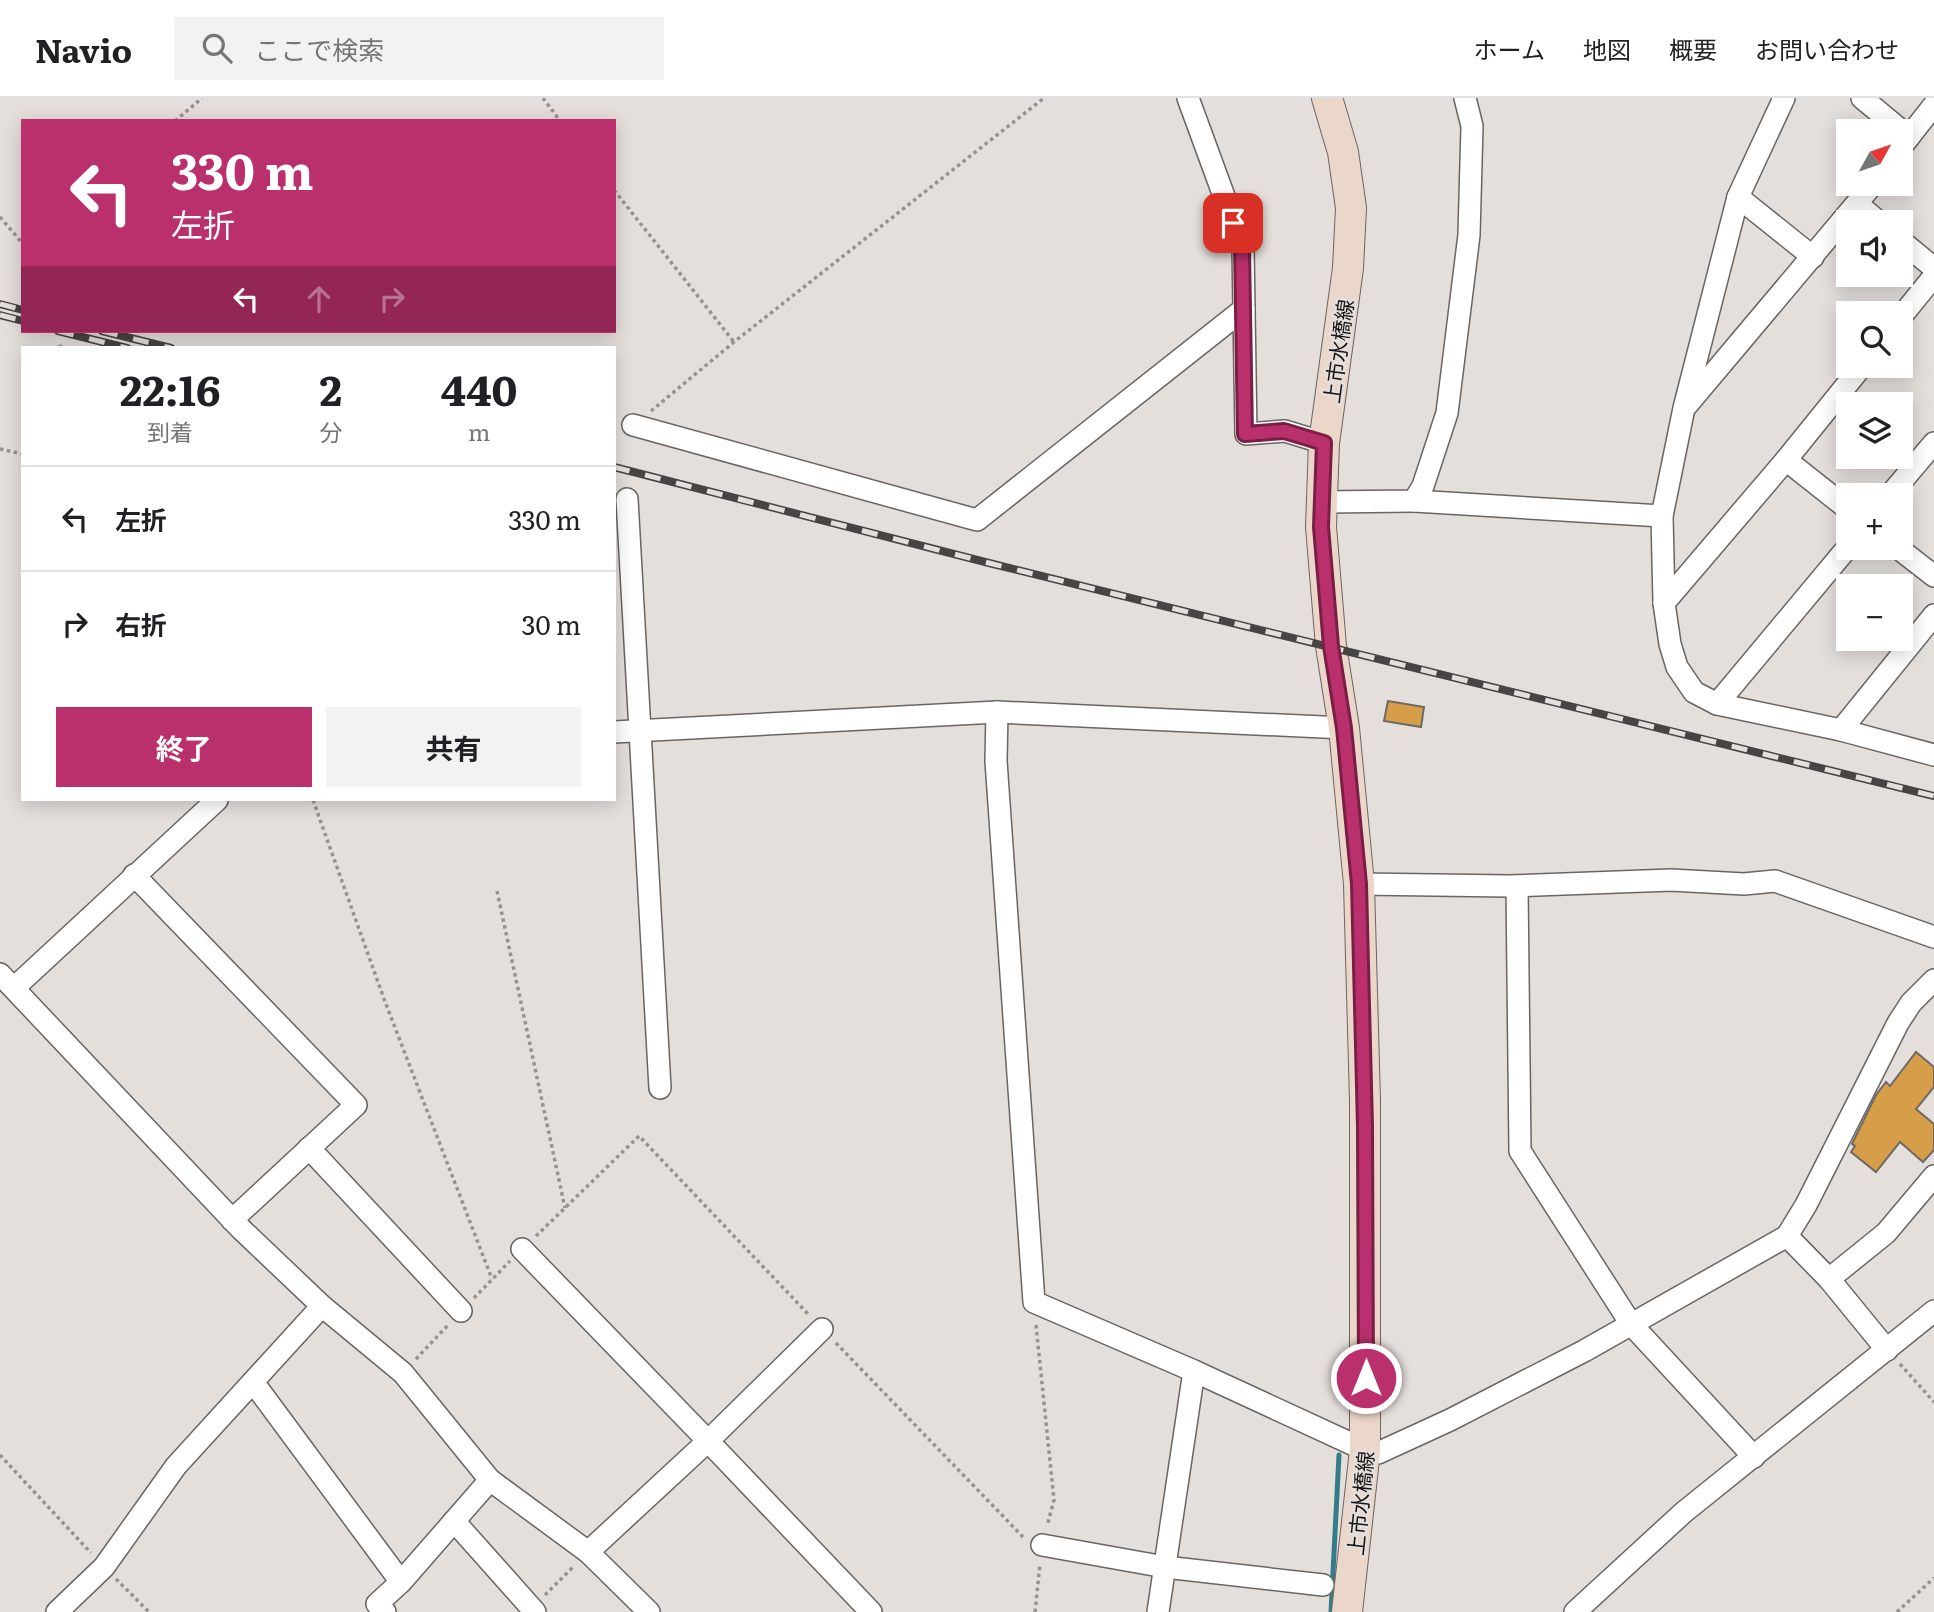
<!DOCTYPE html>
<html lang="ja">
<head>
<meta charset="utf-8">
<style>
	:root { --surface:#fff; --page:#f2f2f2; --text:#202124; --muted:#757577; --line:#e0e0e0; --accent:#ba306c }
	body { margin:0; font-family:Literata,"Noto Sans JP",serif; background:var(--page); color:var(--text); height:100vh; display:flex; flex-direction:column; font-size:26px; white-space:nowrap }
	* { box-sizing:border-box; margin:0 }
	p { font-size:23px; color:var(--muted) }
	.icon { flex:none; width:38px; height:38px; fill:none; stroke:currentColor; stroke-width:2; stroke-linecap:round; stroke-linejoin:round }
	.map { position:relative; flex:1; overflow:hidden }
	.sheet { position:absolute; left:21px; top:248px; width:595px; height:455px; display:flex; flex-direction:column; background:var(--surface); border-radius:0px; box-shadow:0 4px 18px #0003 }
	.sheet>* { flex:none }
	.top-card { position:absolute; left:21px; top:21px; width:595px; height:214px; border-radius:0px; box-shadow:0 4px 18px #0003; background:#ba306c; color:#fff; overflow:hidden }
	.needle { width:46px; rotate:50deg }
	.buttons { position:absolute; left:1836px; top:21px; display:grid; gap:14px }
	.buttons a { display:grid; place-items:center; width:77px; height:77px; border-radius:0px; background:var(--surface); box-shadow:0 4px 18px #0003; font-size:35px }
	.pin { position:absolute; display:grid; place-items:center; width:60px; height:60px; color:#fff; margin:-30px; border-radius:14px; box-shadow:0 4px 10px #0006 }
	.me { position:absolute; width:77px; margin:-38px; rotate:0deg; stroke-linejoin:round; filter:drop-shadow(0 0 5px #0008) }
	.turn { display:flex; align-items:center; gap:24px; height:147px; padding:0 35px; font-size:32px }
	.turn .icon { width:91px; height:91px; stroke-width:2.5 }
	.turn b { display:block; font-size:49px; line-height:60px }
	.lanes { display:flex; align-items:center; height:66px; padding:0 35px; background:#0003; justify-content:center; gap:35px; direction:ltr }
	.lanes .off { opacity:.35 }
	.eta { display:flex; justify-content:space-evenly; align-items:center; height:119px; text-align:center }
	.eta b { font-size:42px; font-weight:700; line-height:49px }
	.button { display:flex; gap:14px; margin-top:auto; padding:14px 35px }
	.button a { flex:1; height:80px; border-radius:0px; background:var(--accent); color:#fff; font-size:28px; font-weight:700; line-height:80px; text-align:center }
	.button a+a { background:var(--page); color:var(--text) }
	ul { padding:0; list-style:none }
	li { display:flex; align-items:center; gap:21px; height:105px; padding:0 35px; border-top:2px solid var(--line) }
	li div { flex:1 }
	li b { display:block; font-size:26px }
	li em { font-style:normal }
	header { display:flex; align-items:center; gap:42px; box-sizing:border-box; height:98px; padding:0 35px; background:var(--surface); border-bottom:2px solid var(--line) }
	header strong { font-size:33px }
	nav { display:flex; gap:38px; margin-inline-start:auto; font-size:24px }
	.search { width:490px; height:63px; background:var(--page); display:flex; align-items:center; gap:18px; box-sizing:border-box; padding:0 24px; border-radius:0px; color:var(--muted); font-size:26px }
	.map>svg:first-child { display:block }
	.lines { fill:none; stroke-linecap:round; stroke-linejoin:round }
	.stream { stroke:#347c89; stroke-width:5 }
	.building { fill:#d79e49; stroke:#6d6a65; stroke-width:2 }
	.street-casing { stroke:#6a6562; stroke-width:24 }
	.secondary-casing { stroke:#6a6562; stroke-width:32 }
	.path { stroke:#96928f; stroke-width:3.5; stroke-dasharray:3.5 3.5; stroke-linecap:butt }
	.street { stroke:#fff; stroke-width:21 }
	.secondary { stroke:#ebd7ca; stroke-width:30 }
	.rail-casing { stroke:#474443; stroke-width:8 }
	.rail { stroke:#e5dfdc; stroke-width:5; stroke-dasharray:16; stroke-linecap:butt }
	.route-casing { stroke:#791f46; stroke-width:18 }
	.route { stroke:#ba306c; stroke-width:12 }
	.labels { text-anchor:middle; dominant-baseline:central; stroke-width:5; stroke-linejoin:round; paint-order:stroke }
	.street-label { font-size:21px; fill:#181615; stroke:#e5dfdc }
</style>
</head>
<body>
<header>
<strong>Navio</strong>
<div class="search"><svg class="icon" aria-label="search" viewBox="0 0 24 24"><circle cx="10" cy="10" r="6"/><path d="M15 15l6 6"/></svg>ここで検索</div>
<nav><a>ホーム</a><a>地図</a><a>概要</a><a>お問い合わせ</a></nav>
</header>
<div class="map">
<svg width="1934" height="1514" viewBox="0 0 1934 1514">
	<rect width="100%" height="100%" fill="#e5dfdc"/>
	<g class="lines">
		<path class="stream" d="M1331 1514 1339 1357"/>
	</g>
	<g class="building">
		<path d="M1388 603 1424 609 1421 629 1384 623Z"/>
		<path d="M1916 954 1934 969V989L1916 1011 1934 1026V1052L1923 1064 1900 1044 1876 1074 1851 1054 1855 1048 1852 1046 1876 997 1886 984 1890 988Z"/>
	</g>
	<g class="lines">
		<defs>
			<g id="street">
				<path d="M1188 0 1243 150 1246 336 1285 333 1324 345"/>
				<path d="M1784 0 1738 99 1684 310 1662 418 1664 505 1670 546 1677 569 1694 594 1717 606 1841 632 1934 657"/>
				<path d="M1862 0 1909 39"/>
				<path d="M1901 49 1934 7"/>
				<path d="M1738 99 1813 159"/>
				<path d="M1857 106 1879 124"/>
				<path d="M1900 142 1934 170"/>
				<path d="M1900 220 1934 178"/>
				<path d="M1687 307 1873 86"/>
				<path d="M633 327 977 422 1244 211"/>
				<path d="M1786 362 1848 411"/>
				<path d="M1890 397 1934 345"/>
				<path d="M627 401 660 990"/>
				<path d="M1414 403 1662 418"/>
				<path d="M1322 404 1414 403 1423 388 1447 315 1469 137 1472 28 1465 0"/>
				<path d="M1898 450 1934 478"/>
				<path d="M1664 505 1786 362 1862 268"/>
				<path d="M1717 606 1848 449"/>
				<path d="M997 614 996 663 1034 1204 1194 1273 1365 1352 1378 1355 1450 1322 1584 1253 1787 1138 1806 1107 1898 925 1911 905 1934 882"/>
				<path d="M1841 632 1934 517"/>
				<path d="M614 634 997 614 1344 630"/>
				<path d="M134 777 356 1007 232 1122"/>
				<path d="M1359 786 1510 788 1671 782 1744 786 1775 783 1934 839"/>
				<path d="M1517 788 1520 1053 1631 1226 1754 1359"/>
				<path d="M0 876 241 1131 322 1208 403 1275 490 1382 588 1454 649 1514"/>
				<path d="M14 890 217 702"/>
				<path d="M309 1050 461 1213"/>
				<path d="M1787 1138 1829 1181 1887 1252"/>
				<path d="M522 1151 708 1343 588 1454"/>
				<path d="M1829 1181 1886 1135 1934 1078"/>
				<path d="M822 1231 708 1343 871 1514"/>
				<path d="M253 1284 401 1484"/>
				<path d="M454 1423 535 1514"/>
				<path d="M1042 1447 1165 1469 1323 1487"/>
				<path d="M57 1514 104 1469 176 1368 322 1208"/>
				<path d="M385 1514 377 1506 401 1484 490 1382"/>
				<path d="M1158 1514 1194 1273"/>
				<path d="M1575 1514 1684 1414 1934 1213"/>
			</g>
			<path id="secondary" d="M1327 0 1343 54 1351 110 1348 170 1324 345 1321 429 1331 548 1344 630 1359 786 1365 1003V1352L1347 1514"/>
		</defs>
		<use href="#street" class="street-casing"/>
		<use href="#secondary" class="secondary-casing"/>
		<g class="path">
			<path d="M543 0 560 23"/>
			<path d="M175 23 202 0"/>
			<path d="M614 92 734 244"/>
			<path d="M0 119 23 146"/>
			<path d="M60 250 61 245"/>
			<path d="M651 313 734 244 1044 0"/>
			<path d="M0 351 23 356"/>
			<path d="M313 702 384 901 492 1181"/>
			<path d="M497 793 565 1110"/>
			<path d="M536 1138 639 1038 809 1217"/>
			<path d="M474 1200 510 1163"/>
			<path d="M1036 1227 1054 1402 1047 1428"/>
			<path d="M836 1245 1025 1441"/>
			<path d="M416 1261 449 1226"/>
			<path d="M1900 1266 1934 1304"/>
			<path d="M0 1357 91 1455"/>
			<path d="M116 1481 149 1514"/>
			<path d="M545 1497 574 1468"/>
			<path d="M1035 1514 1040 1466"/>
			<path d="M1897 1514 1934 1480"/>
		</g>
		<use href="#street" class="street"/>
		<use href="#secondary" class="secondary"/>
		<defs>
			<g id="rail">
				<path d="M0 206 23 212"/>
				<path d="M0 217 23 223"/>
				<path d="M58 233 127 250"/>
				<path d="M102 233 171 250"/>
				<path d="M614 369 989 465 1934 698"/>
			</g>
		</defs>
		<use href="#rail" class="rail-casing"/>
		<use href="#rail" class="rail"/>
	</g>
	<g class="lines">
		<defs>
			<path id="route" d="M1233 125 1242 150 1245 336 1284 333 1324 345 1321 429 1331 548 1344 630 1359 786 1365 1029 1366 1280"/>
		</defs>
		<use href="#route" class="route-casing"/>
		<use href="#route" class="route"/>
	</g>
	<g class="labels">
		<g class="street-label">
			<text transform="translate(1337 253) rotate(-82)">上市水橋線</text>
			<text transform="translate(1359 1405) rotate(-84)">上市水橋線</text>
		</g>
	</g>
</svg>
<div class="buttons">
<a><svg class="needle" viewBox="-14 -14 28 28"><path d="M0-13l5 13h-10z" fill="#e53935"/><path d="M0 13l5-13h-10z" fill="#757577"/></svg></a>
<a><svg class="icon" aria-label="sound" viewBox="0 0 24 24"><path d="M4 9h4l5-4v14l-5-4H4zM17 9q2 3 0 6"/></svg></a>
<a><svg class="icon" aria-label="search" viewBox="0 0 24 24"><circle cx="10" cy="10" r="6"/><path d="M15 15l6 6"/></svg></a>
<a><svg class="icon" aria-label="layers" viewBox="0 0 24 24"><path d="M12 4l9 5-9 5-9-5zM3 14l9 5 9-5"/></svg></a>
<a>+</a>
<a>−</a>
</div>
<div class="pin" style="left:1233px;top:125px;background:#d93025"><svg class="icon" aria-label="arrive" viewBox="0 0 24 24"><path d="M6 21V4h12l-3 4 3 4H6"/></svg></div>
<svg class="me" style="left:1366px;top:1280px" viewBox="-20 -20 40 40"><circle r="17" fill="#ba306c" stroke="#fff" stroke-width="3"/><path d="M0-11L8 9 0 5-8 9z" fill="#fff"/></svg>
<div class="top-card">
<div class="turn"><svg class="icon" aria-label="left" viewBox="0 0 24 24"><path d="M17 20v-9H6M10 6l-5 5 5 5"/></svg><div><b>330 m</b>左折</div></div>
<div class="lanes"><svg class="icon" aria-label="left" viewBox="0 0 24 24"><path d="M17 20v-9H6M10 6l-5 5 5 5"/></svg><svg class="icon off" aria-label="ahead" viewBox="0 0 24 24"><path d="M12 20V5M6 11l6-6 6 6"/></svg><svg class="icon off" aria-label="right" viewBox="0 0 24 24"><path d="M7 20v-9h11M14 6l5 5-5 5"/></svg></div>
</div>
<section class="sheet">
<div class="eta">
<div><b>22:16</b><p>到着</p></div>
<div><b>2</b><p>分</p></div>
<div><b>440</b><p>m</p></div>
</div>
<ul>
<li><svg class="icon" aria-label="left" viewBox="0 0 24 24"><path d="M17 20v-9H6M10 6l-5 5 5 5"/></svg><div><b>左折</b></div><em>330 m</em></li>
<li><svg class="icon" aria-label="right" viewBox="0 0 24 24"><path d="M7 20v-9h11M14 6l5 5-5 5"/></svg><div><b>右折</b></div><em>30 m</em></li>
</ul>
<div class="button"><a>終了</a><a>共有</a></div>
</section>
</div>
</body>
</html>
